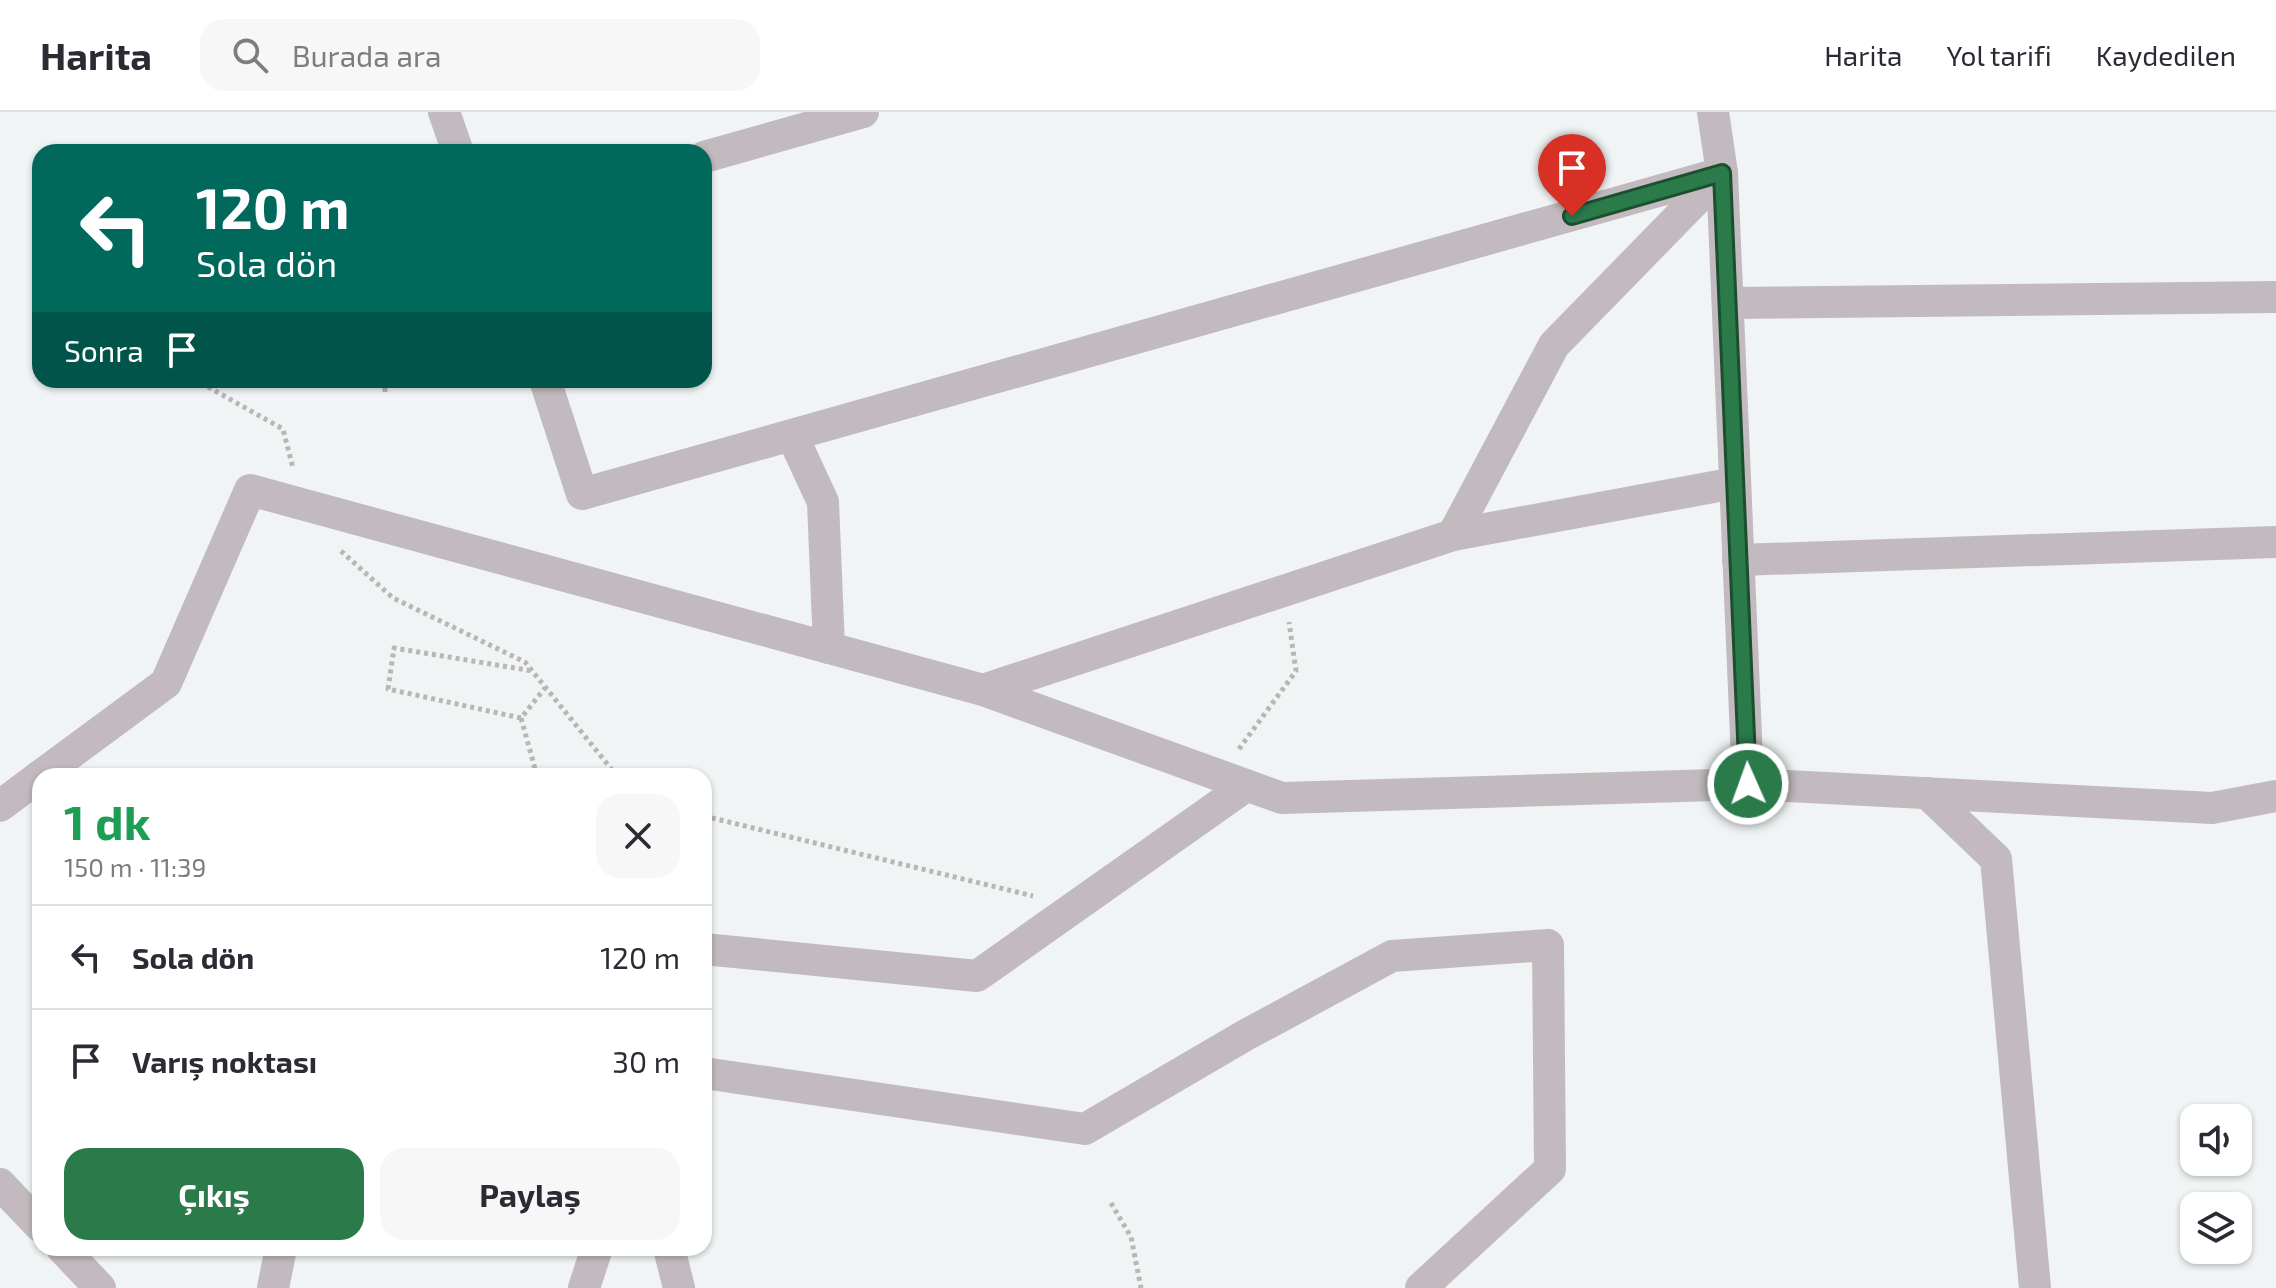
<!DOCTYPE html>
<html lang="tr">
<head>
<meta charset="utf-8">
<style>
	:root { --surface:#fff; --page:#f7f7f7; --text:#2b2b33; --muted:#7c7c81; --line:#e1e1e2; --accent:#2a7a4a }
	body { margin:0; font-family:"Exo 2",sans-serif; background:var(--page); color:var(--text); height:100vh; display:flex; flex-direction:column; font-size:30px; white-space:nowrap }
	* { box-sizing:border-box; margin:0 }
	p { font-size:26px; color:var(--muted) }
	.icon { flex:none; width:44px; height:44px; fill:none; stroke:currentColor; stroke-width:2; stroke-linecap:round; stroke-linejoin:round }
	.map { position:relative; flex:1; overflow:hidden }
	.sheet { position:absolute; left:32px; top:656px; width:680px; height:488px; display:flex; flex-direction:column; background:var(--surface); border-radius:24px; box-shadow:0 2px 6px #0004 }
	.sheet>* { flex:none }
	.hud { position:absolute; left:32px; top:32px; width:680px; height:244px; border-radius:24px; box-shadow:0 2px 6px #0004; background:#00695c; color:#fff; overflow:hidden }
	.controls { position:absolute; left:2180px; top:992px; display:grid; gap:16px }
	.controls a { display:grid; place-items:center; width:72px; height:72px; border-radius:16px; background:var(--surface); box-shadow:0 2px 6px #0004; font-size:40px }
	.pin { position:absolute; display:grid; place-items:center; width:68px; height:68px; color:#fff; margin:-82px -34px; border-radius:50% 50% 50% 0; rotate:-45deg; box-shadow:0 0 8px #0007 }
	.pin .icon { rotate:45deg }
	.me { position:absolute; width:88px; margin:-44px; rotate:358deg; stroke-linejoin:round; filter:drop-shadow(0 0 6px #0008) }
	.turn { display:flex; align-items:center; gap:28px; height:168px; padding:0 32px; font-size:36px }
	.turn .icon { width:104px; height:104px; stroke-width:2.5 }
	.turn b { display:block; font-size:56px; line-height:68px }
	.then { display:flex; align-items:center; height:76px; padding:0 32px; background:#0003; gap:16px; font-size:30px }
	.round { display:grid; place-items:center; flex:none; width:84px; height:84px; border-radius:24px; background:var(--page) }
	.head { display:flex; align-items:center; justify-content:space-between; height:136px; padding:0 32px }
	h1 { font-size:48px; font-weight:700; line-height:60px; color:#1e9e55 }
	.button { display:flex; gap:16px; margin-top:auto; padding:16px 32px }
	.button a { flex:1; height:92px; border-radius:24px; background:var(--accent); color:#fff; font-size:32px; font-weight:700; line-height:92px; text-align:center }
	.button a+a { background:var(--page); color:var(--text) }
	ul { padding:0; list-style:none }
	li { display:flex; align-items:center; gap:24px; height:104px; padding:0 32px; border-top:2px solid var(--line) }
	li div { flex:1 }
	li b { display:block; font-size:30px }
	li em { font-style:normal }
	header { display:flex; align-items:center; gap:48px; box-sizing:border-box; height:112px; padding:0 40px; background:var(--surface); border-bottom:2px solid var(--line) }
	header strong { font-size:38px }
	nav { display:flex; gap:44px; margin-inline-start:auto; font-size:28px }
	.search { width:560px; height:72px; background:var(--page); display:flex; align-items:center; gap:20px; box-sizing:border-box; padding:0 28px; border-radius:24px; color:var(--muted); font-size:30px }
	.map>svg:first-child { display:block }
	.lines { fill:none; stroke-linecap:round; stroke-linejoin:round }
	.path { stroke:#bab5b7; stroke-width:5; stroke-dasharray:4 4; stroke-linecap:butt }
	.minor { stroke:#c2babe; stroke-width:32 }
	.route-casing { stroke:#1b4f30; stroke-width:20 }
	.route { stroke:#2a7a4a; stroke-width:14 }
</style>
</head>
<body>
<header>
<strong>Harita</strong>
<div class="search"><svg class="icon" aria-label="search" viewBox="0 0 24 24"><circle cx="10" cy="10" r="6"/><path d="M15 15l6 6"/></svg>Burada ara</div>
<nav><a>Harita</a><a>Yol tarifi</a><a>Kaydedilen</a></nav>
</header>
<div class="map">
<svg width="2276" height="1176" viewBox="0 0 2276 1176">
	<rect width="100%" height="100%" fill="#f0f4f4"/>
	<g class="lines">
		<g class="path">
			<path d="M385 268V283"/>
			<path d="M201 271 283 317 293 356"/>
			<path d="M341 439 393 486 525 550 617 664"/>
			<path d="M521 606 388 577 394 536 533 559"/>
			<path d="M1239 637 1296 559 1289 510"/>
			<path d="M537 664 521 606 545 576"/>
			<path d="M704 704 1033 784"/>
			<path d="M1111 1091 1131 1125 1141 1176"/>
		</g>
		<g class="minor">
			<path d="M444 0 458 40"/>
			<path d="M1713 0 1722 61 1748 672"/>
			<path d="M704 45 863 0"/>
			<path d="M1728 191 2276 185"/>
			<path d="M545 268 582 382 1722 61 1554 233 1453 423 983 578 1282 686 1748 672 2212 696 2276 684"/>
			<path d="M792 323 823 390 829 536"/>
			<path d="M1453 423 1735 371"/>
			<path d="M1738 448 2276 430"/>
			<path d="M40 664 166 571 250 378 983 578"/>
			<path d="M1927 681 1996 747 2035 1176"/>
			<path d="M0 694 40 664"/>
			<path d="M704 837 977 864 1246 674"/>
			<path d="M704 961 1085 1017 1244 924 1392 844 1548 833 1550 1057 1421 1176"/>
			<path d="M0 1072 40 1114"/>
			<path d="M62 1136 100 1176"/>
			<path d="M669 1136 679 1176"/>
			<path d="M273 1176 281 1136"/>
			<path d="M584 1176 597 1136"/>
		</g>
	</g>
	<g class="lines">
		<defs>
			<path id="route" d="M1572 104 1722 61 1748 672"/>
		</defs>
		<use href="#route" class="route-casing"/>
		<use href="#route" class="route"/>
	</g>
</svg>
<div class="controls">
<a><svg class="icon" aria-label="sound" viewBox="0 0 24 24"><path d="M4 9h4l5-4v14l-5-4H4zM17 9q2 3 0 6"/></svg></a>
<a><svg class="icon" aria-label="layers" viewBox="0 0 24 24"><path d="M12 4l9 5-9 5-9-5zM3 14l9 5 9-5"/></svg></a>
</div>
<div class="pin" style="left:1572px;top:104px;background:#d93025"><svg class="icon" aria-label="arrive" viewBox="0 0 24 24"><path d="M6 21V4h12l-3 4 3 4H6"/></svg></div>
<svg class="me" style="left:1748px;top:672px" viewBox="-20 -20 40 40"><circle r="17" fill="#2a7a4a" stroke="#fff" stroke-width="3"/><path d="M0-11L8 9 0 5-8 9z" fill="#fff"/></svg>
<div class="hud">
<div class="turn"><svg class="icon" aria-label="left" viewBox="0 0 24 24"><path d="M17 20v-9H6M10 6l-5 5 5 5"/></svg><div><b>120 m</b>Sola dön</div></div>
<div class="then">Sonra<svg class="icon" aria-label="arrive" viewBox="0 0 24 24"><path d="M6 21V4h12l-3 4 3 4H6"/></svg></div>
</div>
<section class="sheet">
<div class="head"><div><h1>1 dk</h1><p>150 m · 11:39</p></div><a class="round"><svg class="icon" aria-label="close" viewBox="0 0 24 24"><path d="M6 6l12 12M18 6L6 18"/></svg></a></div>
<ul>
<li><svg class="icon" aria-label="left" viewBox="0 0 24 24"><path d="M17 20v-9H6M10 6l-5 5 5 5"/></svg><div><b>Sola dön</b></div><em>120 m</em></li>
<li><svg class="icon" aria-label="arrive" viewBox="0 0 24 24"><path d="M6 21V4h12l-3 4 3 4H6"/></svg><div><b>Varış noktası</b></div><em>30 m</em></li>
</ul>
<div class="button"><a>Çıkış</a><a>Paylaş</a></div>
</section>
</div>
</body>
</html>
